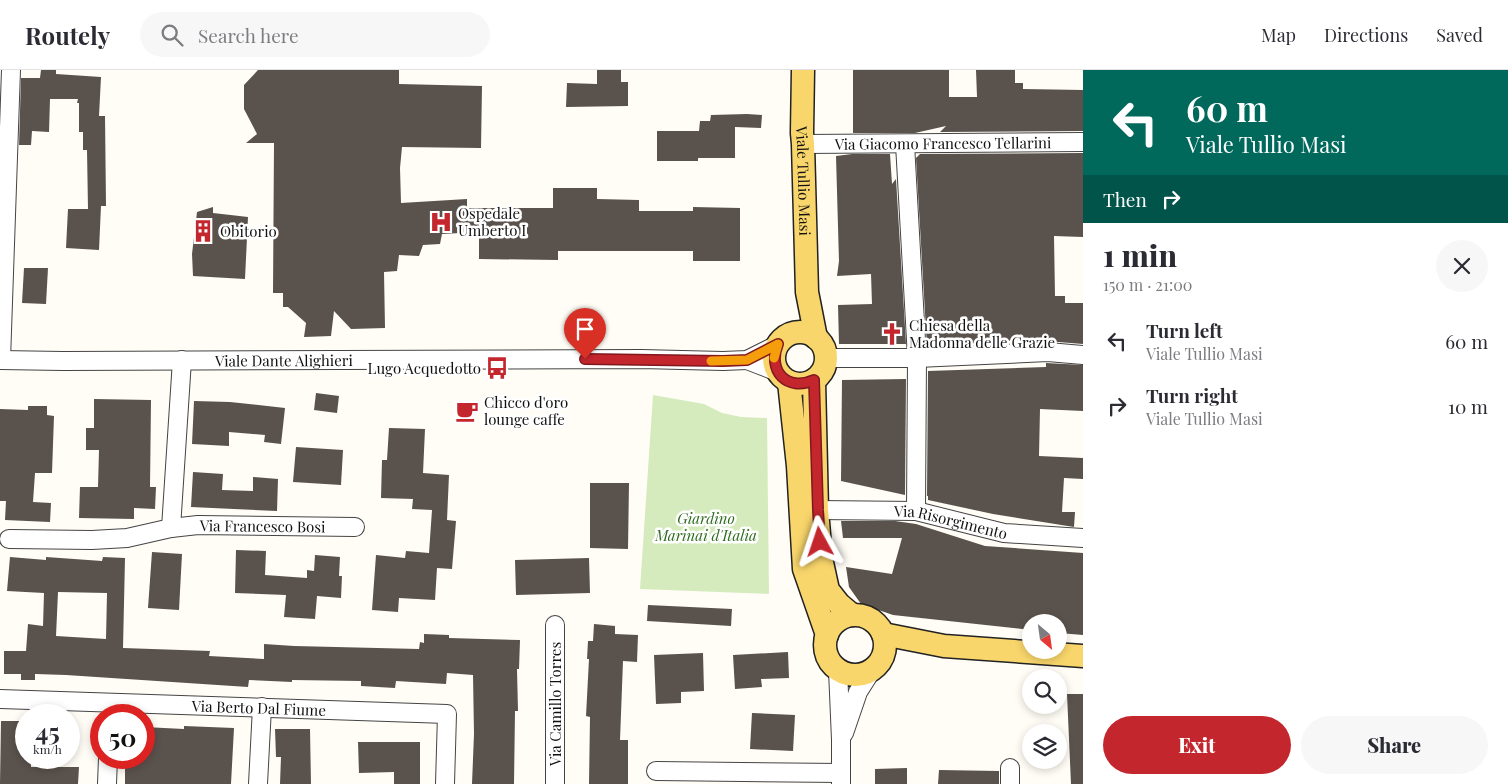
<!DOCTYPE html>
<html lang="en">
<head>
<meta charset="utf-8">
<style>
	:root { --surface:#fff; --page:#f7f7f7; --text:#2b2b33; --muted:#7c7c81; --line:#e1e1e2; --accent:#c4262e }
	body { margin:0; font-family:"Playfair Display",serif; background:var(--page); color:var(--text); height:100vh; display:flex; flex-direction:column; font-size:19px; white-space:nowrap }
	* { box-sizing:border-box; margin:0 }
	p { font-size:16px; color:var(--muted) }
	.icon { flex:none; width:28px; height:28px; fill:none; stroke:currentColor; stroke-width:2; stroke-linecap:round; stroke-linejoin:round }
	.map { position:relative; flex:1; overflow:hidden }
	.details { display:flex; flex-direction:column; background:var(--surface); width:425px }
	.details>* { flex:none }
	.banner { background:#00695c; color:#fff; overflow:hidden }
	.needle { width:32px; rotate:151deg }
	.buttons { position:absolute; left:1022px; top:544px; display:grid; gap:10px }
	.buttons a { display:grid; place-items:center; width:45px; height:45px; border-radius:50%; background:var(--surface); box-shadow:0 2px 8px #0003; font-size:25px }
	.speed { position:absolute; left:15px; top:634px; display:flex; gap:10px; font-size:25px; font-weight:700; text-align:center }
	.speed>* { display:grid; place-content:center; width:65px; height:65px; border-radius:50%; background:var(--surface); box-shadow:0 2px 8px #0003; line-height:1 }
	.speed small { font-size:12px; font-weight:400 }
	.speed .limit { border:8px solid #d22; background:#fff; color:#111 }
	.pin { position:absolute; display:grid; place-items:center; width:42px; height:42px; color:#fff; margin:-51px -21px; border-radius:50% 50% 50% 0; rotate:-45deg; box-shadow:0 0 5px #0007 }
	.pin .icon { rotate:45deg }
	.me { position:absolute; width:55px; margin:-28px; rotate:355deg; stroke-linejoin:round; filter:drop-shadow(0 0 4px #0008) }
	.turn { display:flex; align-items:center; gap:18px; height:105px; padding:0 20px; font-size:22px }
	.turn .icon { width:65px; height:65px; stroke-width:2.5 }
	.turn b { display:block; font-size:35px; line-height:42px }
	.then { display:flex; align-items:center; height:48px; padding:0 20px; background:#0003; gap:10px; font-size:19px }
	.round { display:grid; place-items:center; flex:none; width:52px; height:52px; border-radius:26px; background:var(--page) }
	.headline { display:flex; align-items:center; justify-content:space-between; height:85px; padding:0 20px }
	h1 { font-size:30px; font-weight:800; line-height:38px }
	.primary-button { display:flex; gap:10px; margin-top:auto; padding:10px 20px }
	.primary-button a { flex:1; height:58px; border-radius:30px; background:var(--accent); color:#fff; font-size:20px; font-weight:800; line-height:58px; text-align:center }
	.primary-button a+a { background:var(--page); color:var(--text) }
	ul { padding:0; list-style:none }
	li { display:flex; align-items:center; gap:15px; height:65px; padding:0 20px }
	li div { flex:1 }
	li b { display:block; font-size:19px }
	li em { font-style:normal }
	header { display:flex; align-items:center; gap:30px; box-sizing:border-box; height:70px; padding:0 25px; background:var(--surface); border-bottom:1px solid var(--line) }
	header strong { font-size:24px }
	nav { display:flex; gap:28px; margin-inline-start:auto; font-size:18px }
	.search { width:350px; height:45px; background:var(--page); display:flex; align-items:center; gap:12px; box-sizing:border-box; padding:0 18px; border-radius:28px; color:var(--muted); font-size:19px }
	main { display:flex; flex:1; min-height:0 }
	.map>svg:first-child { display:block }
	.green { fill:#d5ebbd }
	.building { fill:#5a524d; fill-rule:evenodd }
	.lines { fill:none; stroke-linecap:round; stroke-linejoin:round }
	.minor-casing { stroke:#444; stroke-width:20 }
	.major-casing { stroke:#222; stroke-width:25 }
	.minor { stroke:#fff; stroke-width:18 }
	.major { stroke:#f9d66b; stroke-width:22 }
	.route-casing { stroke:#7f191e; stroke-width:12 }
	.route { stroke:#c4262e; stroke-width:9 }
	.slow { stroke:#f59e0b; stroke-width:9 }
	.labels { text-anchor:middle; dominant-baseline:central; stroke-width:5; stroke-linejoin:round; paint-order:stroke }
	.street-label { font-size:15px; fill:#111; stroke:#fff }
	.poi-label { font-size:15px; fill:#111; stroke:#fff; text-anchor:start }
	.park-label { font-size:15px; font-style:italic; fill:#2f6b1f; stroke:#fff }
</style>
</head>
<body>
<header>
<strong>Routely</strong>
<div class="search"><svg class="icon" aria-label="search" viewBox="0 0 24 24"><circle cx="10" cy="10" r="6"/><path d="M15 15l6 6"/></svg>Search here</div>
<nav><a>Map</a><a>Directions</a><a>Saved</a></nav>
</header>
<main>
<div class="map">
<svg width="1083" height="714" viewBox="0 0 1083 714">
	<rect width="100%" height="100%" fill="#fffdf5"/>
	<path class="green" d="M653 325 704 334 722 343 741 347 767 348 769 524 640 519Z"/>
	<g class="building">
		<path d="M41 0H56V4L101 7 99 46H105L106 136H101L99 180 66 178 68 139H88L87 80H83V62H79V33H77L78 29H50L49 62 32 61 31 75H19L21 8H40Z"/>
		<path d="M258 0H399V14L482 16 481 78 402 77 400 98 401 133 467 129V138H553V118H597V129L639 130V141H693V137L740 138V191H693V181H558V190L479 189V162L442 164 440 174 423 175 419 186 399 185 397 201 384 202 385 258 351 259 334 241 331 266 304 267 306 253 288 237H283V223H273L274 73H246L257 64 244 39V15Z"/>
		<path d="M597 0H621V12H628V36L566 37 567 13 597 14Z"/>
		<path d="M853 0H949V27H977L976 0H1015V13H1023V19L1083 20V61L940 62 946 56 915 63H853Z"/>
		<path d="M747 44 762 45 761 58 735 57V88H698V91H657V61H699L700 51H710L711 45Z"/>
		<path d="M1083 83V167L1054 166 1055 226H1065V233H1083V274L1046 271V268L927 277 916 88 920 84Z"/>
		<path d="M852 84H890L892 114 896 109 906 274H839L838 235 872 234 871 204 837 206 839 191 836 86Z"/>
		<path d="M213 137V143L248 147 245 209 193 206 192 184 197 142Z"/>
		<path d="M24 198H48L46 234 22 233Z"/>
		<path d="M1046 293 1083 295V341L1040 339 1039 386 1083 388V409L1064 408 1062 442H1075L1074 457 993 444 928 430V426H927L928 301 1046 297Z"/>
		<path d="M906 309 905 425 841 411 842 310Z"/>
		<path d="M316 323 339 326 337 343 314 340Z"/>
		<path d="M94 329 151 330 150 417H156L155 439 134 438V449L79 448 80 417H98L99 380H86V358H94Z"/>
		<path d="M194 331 230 332 285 338 281 374 264 372 265 365 229 362V376L192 374Z"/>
		<path d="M28 336H47V345L54 346 52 403H35L33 432 51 433 50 452 5 450 6 431H0V339L28 340Z"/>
		<path d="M389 358 425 359 423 403 449 405 447 450 456 451 452 499 437 498 435 530 399 528 398 542 372 540 376 485 405 488 406 481 429 483 432 440 412 439 413 429 381 428 382 390H387Z"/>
		<path d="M296 377 343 380 341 415 293 412Z"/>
		<path d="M193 402 223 404 222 420 253 421V407L278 409 277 441 191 437Z"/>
		<path d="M590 413H629L628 479 590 478Z"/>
		<path d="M841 451H895L916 454 985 476 1083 483V565L1059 563V552H1031V560L893 545 861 534 849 517 846 497 892 504 902 468H843Z"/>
		<path d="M236 480 266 481 265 505 307 508V500L314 501 315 485 340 487 339 506H342L341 528 317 526 315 549 284 547 286 525 235 523Z"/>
		<path d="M152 482 182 484 179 540 148 538Z"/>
		<path d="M10 487 46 490V487L102 491 103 487 125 488 123 578 210 581 209 586 264 589V574L294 576 419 579 420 572 424 573V564L449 565V568L520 570 519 599H517L518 641H515L514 714H472L474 664 473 605 447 603 446 614 396 611 395 618 361 616V611L292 610V612L249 610 248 617 66 605 35 604V610H21V604H4V581H26L28 554 43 556 44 523 7 521ZM58 522 107 523 106 569 56 566Z"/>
		<path d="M589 488 590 523 516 525 515 490Z"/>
		<path d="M648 535 732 539 731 556 647 551Z"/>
		<path d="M594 554 615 556V564L638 565 637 592 623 591 620 670H628V714H589L590 647 586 646 589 589H587L588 571H593Z"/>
		<path d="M788 582 789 608 761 609 762 617 735 619 733 585Z"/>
		<path d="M703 583 704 621 681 622V633L656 634 654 585Z"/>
		<path d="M1067 624H1083V714H1071Z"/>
		<path d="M752 643 795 645 793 681 750 679Z"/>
		<path d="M1 651H26V688H31V697H79L78 714H0Z"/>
		<path d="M184 656 234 658 231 714H125V688H144V657L184 659Z"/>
		<path d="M275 659H310L311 714H280L281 687H276Z"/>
		<path d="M358 672H420V714H394V702L359 703Z"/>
		<path d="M907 698V714H875V699Z"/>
		<path d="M939 700 999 701V714H938Z"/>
	</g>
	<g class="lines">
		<defs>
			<g id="minor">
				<path id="s1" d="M803 74 1083 72"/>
				<path d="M905 74 917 288 916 441"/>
				<path d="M826 288H917L1048 282 1083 285"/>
				<path id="s2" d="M0 290 63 291 641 289 723 291 747 290 779 274"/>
				<path d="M1 290 11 0"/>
				<path d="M747 290 778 302"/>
				<path id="s3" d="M817 440 916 441 1004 463 1083 468"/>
				<path d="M171 458 182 290"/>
				<path id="s4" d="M9 469 92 470 127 468 171 458 198 455 355 457"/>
				<path d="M838 600 841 670V714"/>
				<path id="s5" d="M0 629 447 644 445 714"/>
				<path d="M844 663 858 622 872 600"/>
				<path d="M656 701 841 703"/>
				<path d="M107 714 108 688"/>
				<path d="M258 714 262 637"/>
				<path d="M555 714V555"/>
				<path d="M1010 714V698"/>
			</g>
			<g id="major">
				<path id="s6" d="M803 0 802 63 803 74 807 222 816 268"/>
				<circle cx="800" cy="288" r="26"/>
				<path d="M814 310 817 440 821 488 828 520 839 534 852 545"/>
				<path d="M789 312 798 396 804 499 827 565"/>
				<circle cx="855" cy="575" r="30"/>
				<path d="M883 564 944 576 1083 586"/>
			</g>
		</defs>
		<use href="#minor" class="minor-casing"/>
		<use href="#major" class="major-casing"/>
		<use href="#minor" class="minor"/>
		<use href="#major" class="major"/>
	</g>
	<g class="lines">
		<defs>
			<path id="route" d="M585 289 723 291 747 290 778 274C767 301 787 322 814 310L818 440 820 472"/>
		</defs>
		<use href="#route" class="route-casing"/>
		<use href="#route" class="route"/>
		<path class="slow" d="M711 291 747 290 778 274 774 288"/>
	</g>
	<defs>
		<symbol id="hospital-bare" viewBox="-9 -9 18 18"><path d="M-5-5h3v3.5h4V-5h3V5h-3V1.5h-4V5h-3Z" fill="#c4262e" stroke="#fff" stroke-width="2.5" paint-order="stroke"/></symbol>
		<symbol id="building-bare" viewBox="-9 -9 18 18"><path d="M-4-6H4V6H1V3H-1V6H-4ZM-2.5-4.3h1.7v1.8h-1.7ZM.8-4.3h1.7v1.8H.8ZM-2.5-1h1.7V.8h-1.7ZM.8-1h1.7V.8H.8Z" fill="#c4262e" stroke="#fff" stroke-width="2.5" paint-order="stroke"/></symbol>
		<symbol id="church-bare" viewBox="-9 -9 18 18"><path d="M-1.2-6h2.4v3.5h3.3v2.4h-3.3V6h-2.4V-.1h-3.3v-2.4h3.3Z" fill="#c4262e" stroke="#fff" stroke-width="2.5" paint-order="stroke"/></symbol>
		<symbol id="bus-bare" viewBox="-9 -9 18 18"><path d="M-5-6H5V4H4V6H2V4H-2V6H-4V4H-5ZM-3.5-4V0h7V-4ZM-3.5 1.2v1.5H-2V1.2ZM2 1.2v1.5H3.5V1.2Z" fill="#c4262e" stroke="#fff" stroke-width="2.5" paint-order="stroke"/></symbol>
		<symbol id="cafe-bare" viewBox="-9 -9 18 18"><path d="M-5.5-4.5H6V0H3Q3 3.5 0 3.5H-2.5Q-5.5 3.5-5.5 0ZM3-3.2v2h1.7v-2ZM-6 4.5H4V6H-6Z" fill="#c4262e" stroke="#fff" stroke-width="2.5" paint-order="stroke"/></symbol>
	</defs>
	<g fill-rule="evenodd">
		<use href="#hospital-bare" x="425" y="136" width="32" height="32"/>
		<use href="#building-bare" x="187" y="145" width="32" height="32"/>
		<use href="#church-bare" x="876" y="248" width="32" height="32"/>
		<use href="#bus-bare" x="481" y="282" width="32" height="32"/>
		<use href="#cafe-bare" x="451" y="325" width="32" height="32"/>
	</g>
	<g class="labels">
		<g class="street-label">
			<text stroke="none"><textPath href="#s1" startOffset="140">Via Giacomo Francesco Tellarini</textPath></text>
			<text stroke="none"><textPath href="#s6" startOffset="111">Viale Tullio Masi</textPath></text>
			<text stroke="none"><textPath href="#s2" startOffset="284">Viale Dante Alighieri</textPath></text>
			<text stroke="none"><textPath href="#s3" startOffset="135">Via Risorgimento</textPath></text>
			<text stroke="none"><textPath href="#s4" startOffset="255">Via Francesco Bosi</textPath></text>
			<text transform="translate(555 634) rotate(-90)">Via Camillo Torres</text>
			<text stroke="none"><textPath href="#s5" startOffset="259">Via Berto Dal Fiume</textPath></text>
		</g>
		<g class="poi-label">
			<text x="458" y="143">Ospedale<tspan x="458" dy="17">Umberto I</tspan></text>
			<text x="220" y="161">Obitorio</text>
			<text x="909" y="255">Chiesa della<tspan x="909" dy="17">Madonna delle Grazie</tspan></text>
			<text x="481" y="298" text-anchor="end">Lugo Acquedotto</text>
			<text x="484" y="332">Chicco d'oro<tspan x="484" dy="17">lounge caffe</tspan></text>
		</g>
		<g class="park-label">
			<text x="706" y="448">Giardino<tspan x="706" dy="17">Marinai d'Italia</tspan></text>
		</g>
	</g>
</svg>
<div class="buttons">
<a><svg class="needle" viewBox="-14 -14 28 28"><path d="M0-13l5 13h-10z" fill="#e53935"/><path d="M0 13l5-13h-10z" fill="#7c7c81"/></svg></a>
<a><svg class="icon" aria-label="search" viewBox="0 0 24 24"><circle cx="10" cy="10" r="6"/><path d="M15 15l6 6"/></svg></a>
<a><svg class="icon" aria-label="layers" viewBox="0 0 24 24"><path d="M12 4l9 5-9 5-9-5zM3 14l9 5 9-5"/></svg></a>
</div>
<div class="speed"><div>45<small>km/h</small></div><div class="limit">50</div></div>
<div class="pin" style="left:585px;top:289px;background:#d93025"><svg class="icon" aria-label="arrive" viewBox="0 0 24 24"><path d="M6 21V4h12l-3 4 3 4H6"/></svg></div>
<svg class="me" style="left:820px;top:472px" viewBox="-20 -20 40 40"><path d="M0-17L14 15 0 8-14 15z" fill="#c4262e" stroke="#fff" stroke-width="4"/></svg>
</div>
<section class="details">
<div class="banner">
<div class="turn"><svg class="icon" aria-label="left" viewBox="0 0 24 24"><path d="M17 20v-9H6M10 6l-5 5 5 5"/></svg><div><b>60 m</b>Viale Tullio Masi</div></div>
<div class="then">Then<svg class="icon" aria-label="right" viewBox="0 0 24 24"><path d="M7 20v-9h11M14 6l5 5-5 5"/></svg></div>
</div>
<div class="headline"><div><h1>1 min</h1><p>150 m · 21:00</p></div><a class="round"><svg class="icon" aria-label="close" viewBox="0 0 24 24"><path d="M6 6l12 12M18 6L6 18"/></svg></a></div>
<ul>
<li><svg class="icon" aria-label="left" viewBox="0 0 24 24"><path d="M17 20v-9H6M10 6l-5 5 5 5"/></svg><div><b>Turn left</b><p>Viale Tullio Masi</p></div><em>60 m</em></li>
<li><svg class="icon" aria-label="right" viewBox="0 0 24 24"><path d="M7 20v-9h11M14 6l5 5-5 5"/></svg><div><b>Turn right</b><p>Viale Tullio Masi</p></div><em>10 m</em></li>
</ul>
<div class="primary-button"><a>Exit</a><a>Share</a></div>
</section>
</main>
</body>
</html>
